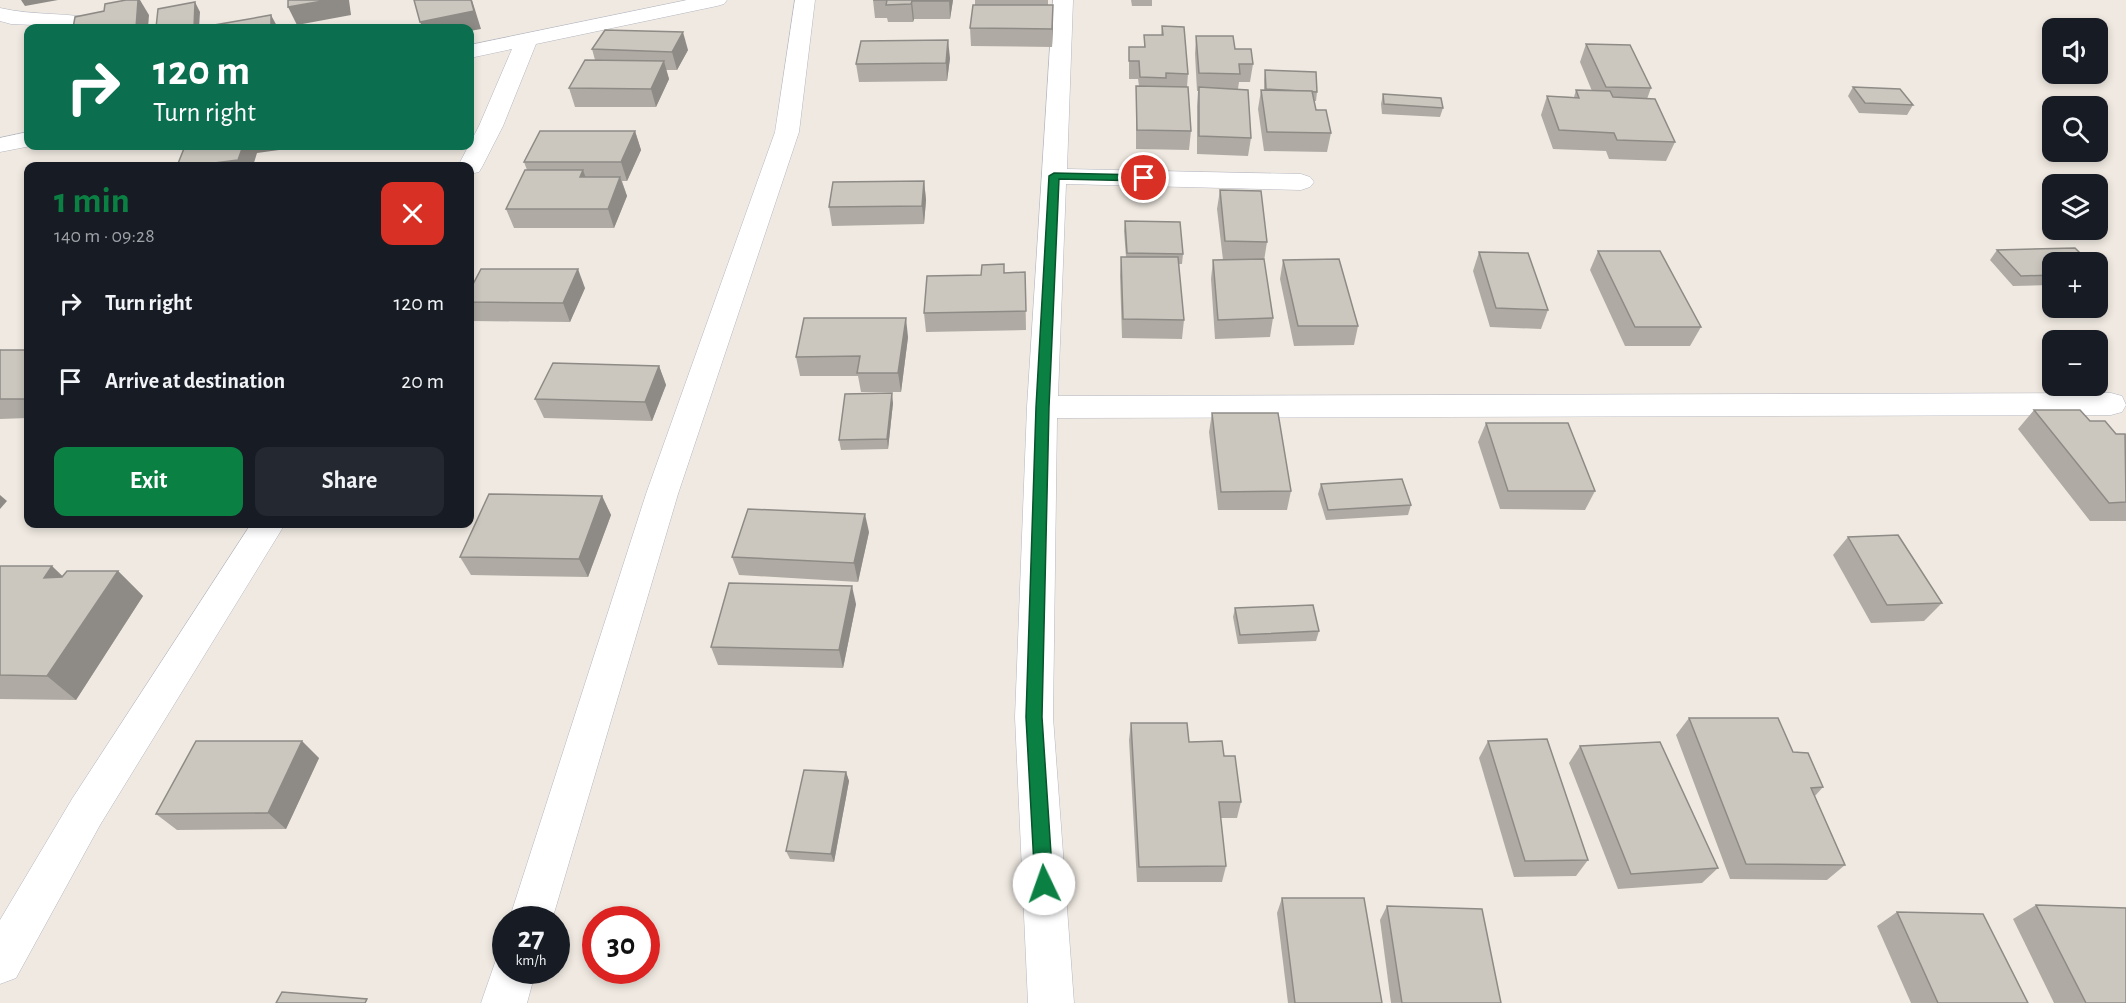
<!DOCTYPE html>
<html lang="en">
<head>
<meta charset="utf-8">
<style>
	:root { --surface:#171b24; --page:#242831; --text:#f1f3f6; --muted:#9ea1a6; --accent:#0b8043 }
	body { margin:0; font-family:"Alegreya Sans",sans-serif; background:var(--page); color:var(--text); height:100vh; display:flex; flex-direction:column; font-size:22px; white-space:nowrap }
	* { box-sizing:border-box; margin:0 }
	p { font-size:20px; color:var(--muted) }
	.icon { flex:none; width:33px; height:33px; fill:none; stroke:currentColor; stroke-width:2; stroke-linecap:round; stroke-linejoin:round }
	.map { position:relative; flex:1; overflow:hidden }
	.details { position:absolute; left:24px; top:162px; width:450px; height:366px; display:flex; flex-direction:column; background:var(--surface); border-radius:12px; box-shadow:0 3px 9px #0003 }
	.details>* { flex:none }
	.top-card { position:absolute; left:24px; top:24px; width:450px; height:126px; border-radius:12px; box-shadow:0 3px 9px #0003; background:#0b6e4f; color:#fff; overflow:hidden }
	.tools { position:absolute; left:2042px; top:18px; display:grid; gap:12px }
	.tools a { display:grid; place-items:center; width:66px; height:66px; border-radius:12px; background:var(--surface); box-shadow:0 3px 9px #0003; font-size:30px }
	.speed { position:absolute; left:492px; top:906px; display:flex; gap:12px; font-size:30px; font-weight:700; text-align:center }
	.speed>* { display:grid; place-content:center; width:78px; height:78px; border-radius:50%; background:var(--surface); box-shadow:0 3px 9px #0003; line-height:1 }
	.speed small { font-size:15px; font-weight:400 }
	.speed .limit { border:9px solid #d22; background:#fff; color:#111 }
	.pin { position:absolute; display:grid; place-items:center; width:51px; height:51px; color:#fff; margin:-26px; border:3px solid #fff; border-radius:50%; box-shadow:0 2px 6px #0007 }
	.me { position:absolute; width:66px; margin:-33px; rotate:357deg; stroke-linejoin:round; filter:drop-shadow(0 0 4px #0008) }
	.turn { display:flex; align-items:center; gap:21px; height:126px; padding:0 30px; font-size:27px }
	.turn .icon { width:78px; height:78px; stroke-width:2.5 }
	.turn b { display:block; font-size:42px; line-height:51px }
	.round { display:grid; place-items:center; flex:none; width:63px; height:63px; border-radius:12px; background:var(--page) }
	.overview { display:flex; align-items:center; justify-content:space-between; height:102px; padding:0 30px }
	h1 { font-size:36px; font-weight:600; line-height:45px; color:var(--accent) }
	.action { display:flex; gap:12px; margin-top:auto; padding:12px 30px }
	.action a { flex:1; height:69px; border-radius:12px; background:var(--accent); color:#fff; font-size:24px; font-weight:600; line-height:69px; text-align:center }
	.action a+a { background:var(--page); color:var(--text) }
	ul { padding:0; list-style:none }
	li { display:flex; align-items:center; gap:18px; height:78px; padding:0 30px }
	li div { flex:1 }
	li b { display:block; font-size:22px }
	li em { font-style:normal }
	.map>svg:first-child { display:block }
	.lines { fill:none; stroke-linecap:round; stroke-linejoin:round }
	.minor-casing { stroke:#b4b7c1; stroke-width:1 }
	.minor { fill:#fff; fill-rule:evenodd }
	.wall { fill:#afaba4 }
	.shaded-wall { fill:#8e8b86 }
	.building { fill:#cbc7bf; stroke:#8e8b86; stroke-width:1.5 }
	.route { fill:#0b8043; stroke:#07532c; stroke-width:1.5 }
</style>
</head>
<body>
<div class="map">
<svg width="2126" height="1003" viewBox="0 0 2126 1003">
	<rect width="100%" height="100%" fill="#efe9e1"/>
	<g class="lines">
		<defs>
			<g id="minor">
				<path d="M687 0H727L724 4 717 6 536 44 503 126 482 167 479 172 470 174V166H458L479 126 512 49 470 58V45Z"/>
				<path d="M795 0H815L799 132 678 494 552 920H509L646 494 775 132Z"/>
				<path d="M1053 0H1073L1067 169 1301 174 1310 177 1314 182 1310 187 1301 190 1066 184 1058 396 2111 393 2122 396 2126 405 2122 412 2111 415 1057 418 1053 717 1074 1003H1028L1015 717 1027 407Z"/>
				<path d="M0 8C34 16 69 12 104 20L107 28 11 24 0 21Z"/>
				<path d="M28 132V146H31L0 152V138Z"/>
				<path d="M251 524H285L100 825 16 978 0 984V920L72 799Z"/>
				<path d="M506 951V970H536L527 1003H481L498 954Z"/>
			</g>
		</defs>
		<use href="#minor" class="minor-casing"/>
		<use href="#minor" class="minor"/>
	</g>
	<g class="wall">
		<path d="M873 0H953L950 19H914L913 22H888L887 18H875Z"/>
		<path d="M975 0H1048V5L1053 23 1052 47 971 46 970 28 975 5Z"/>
		<path d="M1131 0H1152V6H1132Z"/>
		<path d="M1162 26 1188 74 1187 87 1191 131 1189 150 1136 149V86H1139L1138 79H1129V47H1144V35H1161Z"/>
		<path d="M1196 36 1235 49 1253 64 1250 82H1239L1238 89 1251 138 1248 156 1197 154V106L1198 91H1197L1195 54Z"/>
		<path d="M1586 44 1651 88 1647 99 1675 142 1666 161 1609 159 1606 151 1553 149 1541 115 1547 96 1574 97 1576 90 1592 91 1580 62Z"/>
		<path d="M592 49 688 50 677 70H666L669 79 656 107H575L569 88 595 60Z"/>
		<path d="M950 58 947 81 859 82 856 64Z"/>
		<path d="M1265 70 1317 92 1316 101H1314L1316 110 1331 133 1327 152 1264 151 1258 109 1261 90H1264V80Z"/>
		<path d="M1853 87 1913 105 1907 115 1859 113 1848 96Z"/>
		<path d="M1383 94 1443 108 1440 117 1382 114 1381 104Z"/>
		<path d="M635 131 641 150 627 181H622L627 196 614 228H514L506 209 527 170 524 162Z"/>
		<path d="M924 181 926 200 924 224 832 226 829 207Z"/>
		<path d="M1220 190 1267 242 1264 261 1273 318 1270 337 1215 339 1211 279 1213 260H1223L1217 209Z"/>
		<path d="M1125 221 1183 254 1182 264H1178L1184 320 1182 339 1122 338 1120 276 1121 257H1126L1124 231Z"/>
		<path d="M1997 250 2052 262V285L2013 286 1990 260Z"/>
		<path d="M1598 251 1701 327 1690 346H1625L1590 270Z"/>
		<path d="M1479 252 1548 310 1541 329 1490 327 1473 271Z"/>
		<path d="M1283 260 1358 326 1354 345 1294 346 1280 279Z"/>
		<path d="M1025 272 1026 330 926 332 924 313 981 275 1005 273Z"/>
		<path d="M585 288 570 322 472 321 470 315V290Z"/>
		<path d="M908 337 901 392H861L858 376H800L796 357Z"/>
		<path d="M0 349 1 350H28V418L0 419Z"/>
		<path d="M659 366 666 385 652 421 544 418 535 399Z"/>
		<path d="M893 403 888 449 841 450 839 440Z"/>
		<path d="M2034 410 2090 421 2116 434H2126V521H2090L2018 429Z"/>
		<path d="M1212 413 1291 491 1287 510H1218L1209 432Z"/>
		<path d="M1486 423 1595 491 1585 510 1500 509 1478 442Z"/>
		<path d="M1321 484 1411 505 1408 515 1326 520 1318 494Z"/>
		<path d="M602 496 611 515 588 577 471 575 460 557Z"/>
		<path d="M869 532 858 582 739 575 732 557Z"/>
		<path d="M1848 537 1942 603 1924 621 1871 623 1833 555Z"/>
		<path d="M0 566 63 576 118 571 143 596 76 700 0 699Z"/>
		<path d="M856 604 843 668 718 665 711 647Z"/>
		<path d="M1235 608 1319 631 1316 641 1238 644 1233 617Z"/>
		<path d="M1689 718 1823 787 1815 796 1845 865 1827 880 1730 879 1676 735Z"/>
		<path d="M1131 723 1189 742 1224 756 1241 802 1237 818H1220L1226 866 1222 882H1137L1129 740Z"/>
		<path d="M1488 741 1588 860 1576 876 1514 877 1479 758Z"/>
		<path d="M1580 746 1718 868 1702 883 1618 889 1569 763Z"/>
		<path d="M319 758 286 829 177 830 156 814Z"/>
		<path d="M846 772 849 781 834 862 790 859 786 851Z"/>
		<path d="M1282 898 1382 1003H1288L1277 913Z"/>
		<path d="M2036 905 2126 1003H2054L2013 919Z"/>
		<path d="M1387 906 1501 1003H1391L1380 920Z"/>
		<path d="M1897 912 2028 1003H1911L1877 926Z"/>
	</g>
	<g class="shaded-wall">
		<path d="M21 0H58L25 6Z"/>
		<path d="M138 0H140L149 15 148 28H136Z"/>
		<path d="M328 0H349L351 15 297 25 288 7Z"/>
		<path d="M471 0H472L481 29 470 31V28H423L420 22Z"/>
		<path d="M949 0H953L950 19Z"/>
		<path d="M912 1 914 19 913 22 911 4Z"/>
		<path d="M195 2 200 12 199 28H194Z"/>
		<path d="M1053 5V23L1052 47V29Z"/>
		<path d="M271 15 278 28H271Z"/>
		<path d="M683 32 688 50 677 70 672 52Z"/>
		<path d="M948 40 950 58 947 81 946 63Z"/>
		<path d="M664 61 669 79 656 107 651 89Z"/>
		<path d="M635 131 641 150 627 181 621 162Z"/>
		<path d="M243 146H281L279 150 257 153 253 166H190Z"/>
		<path d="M583 170 590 189 580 177Z"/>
		<path d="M620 177 627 196 614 228 608 209Z"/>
		<path d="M924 181 926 200 924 224 922 206Z"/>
		<path d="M578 269 585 288 570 322 563 303Z"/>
		<path d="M906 318 908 337 901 392 898 373Z"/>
		<path d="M659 366 666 385 652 421 645 402Z"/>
		<path d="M892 393 893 403 888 449 887 439Z"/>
		<path d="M0 495 7 501 0 509Z"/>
		<path d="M602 496 611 515 588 577 579 559Z"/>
		<path d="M865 514 869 532 858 582 854 563Z"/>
		<path d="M52 566 79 592 44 578Z"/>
		<path d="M118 571 143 596 76 700 47 676Z"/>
		<path d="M852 586 856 604 843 668 839 650Z"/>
		<path d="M302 741 319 758 286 829 268 813Z"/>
		<path d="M846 772 849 781 834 862 831 854Z"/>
	</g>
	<g class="building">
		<path d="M126 0H138L136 28H73L75 17 104 11 105 4Z"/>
		<path d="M288 0H328L288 7Z"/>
		<path d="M414 0H471L474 11 420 22Z"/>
		<path d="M873 0H949V1H912L911 4 886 5 887 0Z"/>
		<path d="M195 2 194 28H156L158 9Z"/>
		<path d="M973 5H1053L1052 29 970 28Z"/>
		<path d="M271 15V28H209V26Z"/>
		<path d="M1162 26 1184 27 1188 74 1166 73V78L1140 77 1139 61H1129V47H1145L1144 35H1163Z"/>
		<path d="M605 30 683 32 672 52 592 49Z"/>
		<path d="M1196 36H1233L1235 49H1251L1253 64H1239L1240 74 1199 73Z"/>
		<path d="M948 40 946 63 856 64 861 41Z"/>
		<path d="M1586 44 1630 45 1651 88 1606 87Z"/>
		<path d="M585 60 664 61 651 89 569 88Z"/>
		<path d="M1265 70 1316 72 1317 92 1266 89Z"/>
		<path d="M1136 86 1188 87 1191 131 1137 130Z"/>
		<path d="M1199 87 1248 90 1251 138 1199 136Z"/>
		<path d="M1853 87 1900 89 1913 105 1865 103Z"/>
		<path d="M1261 90 1312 91 1316 110H1326L1331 133 1267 132Z"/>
		<path d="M1576 90 1610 91 1613 97 1655 99 1675 142 1617 140 1614 133 1559 130 1547 96 1579 98Z"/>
		<path d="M1383 94 1441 98 1443 108 1384 104Z"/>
		<path d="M540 131H635L621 162H524Z"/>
		<path d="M185 146H243L238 160 190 166H177Z"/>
		<path d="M525 170H583L580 177H620L608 209H506Z"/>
		<path d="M924 181 922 206 829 207 833 182Z"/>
		<path d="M1220 190 1261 191 1267 242 1225 241Z"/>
		<path d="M1125 221 1180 222 1183 254 1127 253Z"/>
		<path d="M2075 248 2089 262H2052V275L2021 276 1997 250Z"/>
		<path d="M1598 251H1660L1701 327H1635Z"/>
		<path d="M1479 252 1528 253 1548 310 1496 308Z"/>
		<path d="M1121 257H1178L1184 320 1123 319Z"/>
		<path d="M1264 259 1273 318 1218 320 1213 260Z"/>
		<path d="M1339 259 1358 326H1298L1283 260Z"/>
		<path d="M1004 264V273L1025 272 1026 311 924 313 927 276 981 275 982 265Z"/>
		<path d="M481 269H578L563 303 470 302V290Z"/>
		<path d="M804 318H906L898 373H857L860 356 796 357Z"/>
		<rect x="0" y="350" width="28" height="49"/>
		<path d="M553 363 659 366 645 402 535 399Z"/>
		<path d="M892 393 887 439 839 440 845 394Z"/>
		<path d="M2034 410H2080L2090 421H2105L2116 434H2125L2126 502 2109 503Z"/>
		<path d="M1212 413H1278L1291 491 1221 492Z"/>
		<path d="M1486 423H1568L1595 491H1508Z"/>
		<path d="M1402 479 1411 505 1328 510 1321 484Z"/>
		<path d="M489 494 602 496 579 559 460 557Z"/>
		<path d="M748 509 865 514 854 563 732 557Z"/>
		<path d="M1898 535 1942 603 1887 605 1848 537Z"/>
		<path d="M0 566H52L44 578 62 577 67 571H118L47 676 0 675Z"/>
		<path d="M729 583 852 586 839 650 711 647Z"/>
		<path d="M1313 605 1319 631 1240 635 1235 608Z"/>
		<path d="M1689 718H1778L1793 752 1808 753 1823 787 1811 788 1845 865 1746 864Z"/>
		<path d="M1131 723H1187L1189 742 1222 741 1224 756H1235L1241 802H1219L1226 866 1139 867Z"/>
		<path d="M1547 739 1588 860 1525 861 1488 741Z"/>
		<path d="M196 741H302L268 813 156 814Z"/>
		<path d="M1660 742 1718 868 1631 874 1580 746Z"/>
		<path d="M804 770 846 772 831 854 786 851Z"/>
		<path d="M1282 898H1364L1382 1003H1295Z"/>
		<path d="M2036 905 2126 908V1003H2086Z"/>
		<path d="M1387 906 1482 909 1501 1003H1402Z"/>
		<path d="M1897 912 1983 914 2028 1003H1938Z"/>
		<path d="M282 992 367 999 365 1003H276Z"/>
	</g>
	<path class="route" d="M1054 173 1144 175 1149 178 1144 181 1059 179 1049 407 1042 717 1053 884 1050 890 1044 892 1038 890 1035 884 1026 717 1036 407 1049 176Z"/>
</svg>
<div class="tools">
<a><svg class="icon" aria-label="sound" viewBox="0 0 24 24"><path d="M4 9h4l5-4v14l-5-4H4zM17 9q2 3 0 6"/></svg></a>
<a><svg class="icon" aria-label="search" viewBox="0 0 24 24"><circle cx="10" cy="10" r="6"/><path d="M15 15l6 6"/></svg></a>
<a><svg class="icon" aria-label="layers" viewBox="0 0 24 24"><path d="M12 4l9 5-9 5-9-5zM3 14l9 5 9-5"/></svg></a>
<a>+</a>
<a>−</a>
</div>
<div class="speed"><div>27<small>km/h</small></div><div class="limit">30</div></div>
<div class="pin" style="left:1144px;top:178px;background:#d93025"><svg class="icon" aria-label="arrive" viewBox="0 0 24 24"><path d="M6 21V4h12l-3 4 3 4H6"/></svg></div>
<svg class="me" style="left:1044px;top:884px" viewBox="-20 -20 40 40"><circle r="19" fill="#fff"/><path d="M0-13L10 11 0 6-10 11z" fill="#0b8043"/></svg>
<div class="top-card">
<div class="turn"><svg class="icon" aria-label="right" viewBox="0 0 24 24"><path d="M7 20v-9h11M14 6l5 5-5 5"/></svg><div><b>120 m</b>Turn right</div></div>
</div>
<section class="details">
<div class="overview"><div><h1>1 min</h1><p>140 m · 09:28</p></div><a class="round" style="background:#d93025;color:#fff"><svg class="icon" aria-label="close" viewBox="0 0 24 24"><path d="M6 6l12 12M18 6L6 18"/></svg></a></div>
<ul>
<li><svg class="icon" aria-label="right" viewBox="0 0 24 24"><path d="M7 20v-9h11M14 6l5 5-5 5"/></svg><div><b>Turn right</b></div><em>120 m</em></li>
<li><svg class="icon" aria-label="arrive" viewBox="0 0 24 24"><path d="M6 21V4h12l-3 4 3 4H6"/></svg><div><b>Arrive at destination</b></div><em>20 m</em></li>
</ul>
<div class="action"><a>Exit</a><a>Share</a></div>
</section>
</div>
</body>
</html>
